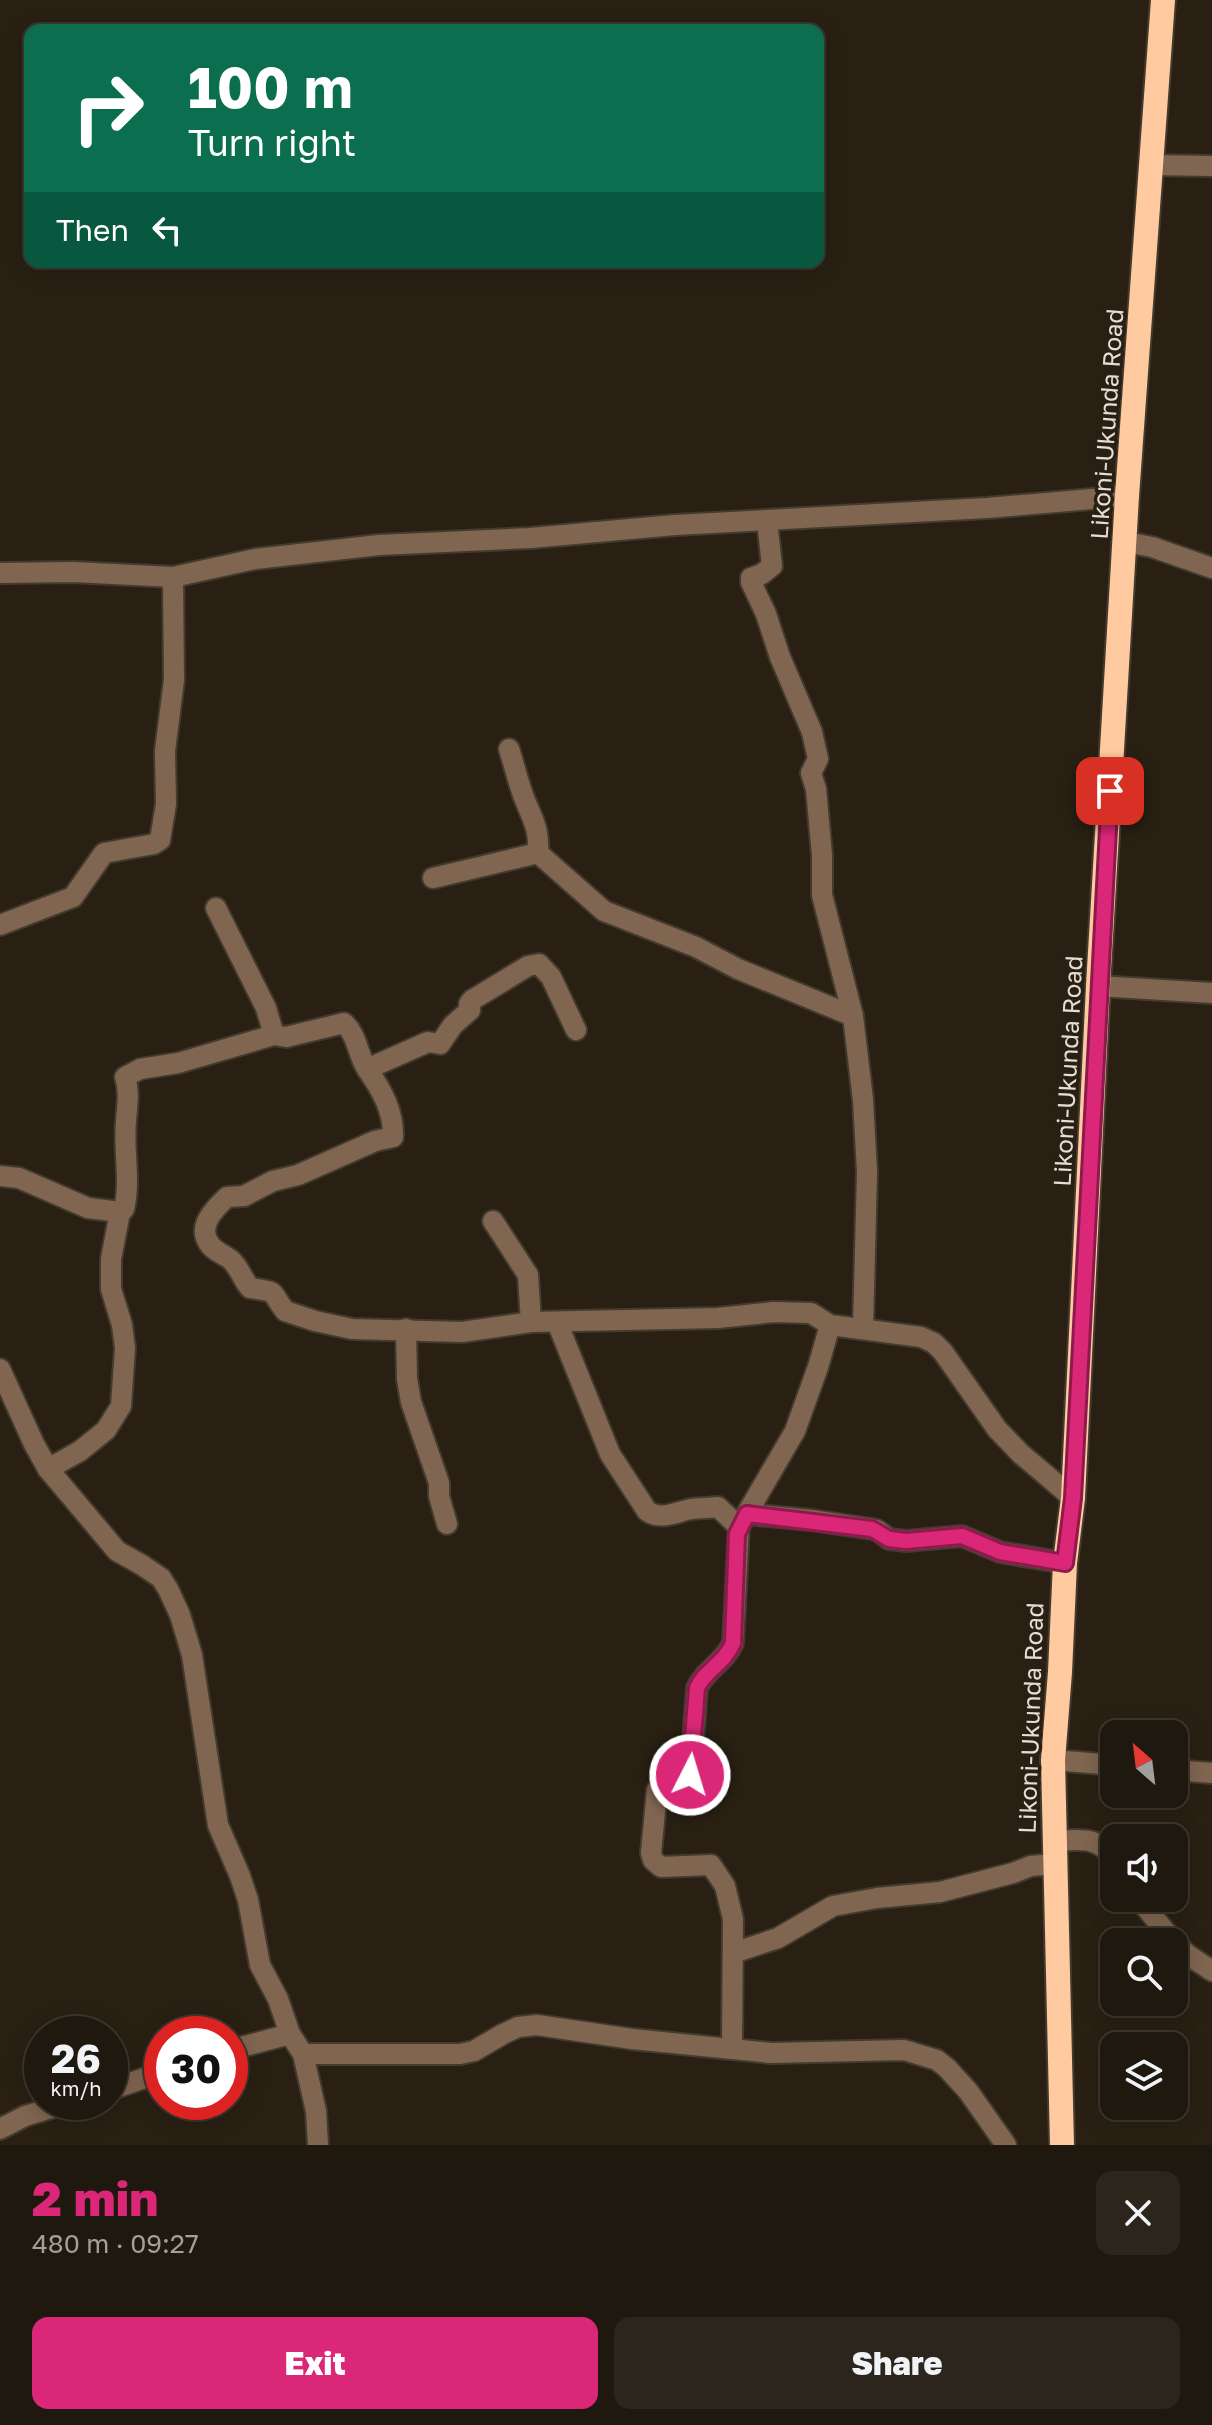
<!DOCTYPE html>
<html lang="en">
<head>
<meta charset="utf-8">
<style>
	:root { --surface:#1f180e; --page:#2c251c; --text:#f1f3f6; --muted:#a1a09e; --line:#3c372e; --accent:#db2777 }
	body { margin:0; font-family:"Golos Text",sans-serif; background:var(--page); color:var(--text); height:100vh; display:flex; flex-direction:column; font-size:30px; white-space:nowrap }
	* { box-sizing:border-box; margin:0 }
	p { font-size:26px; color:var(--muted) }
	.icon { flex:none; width:44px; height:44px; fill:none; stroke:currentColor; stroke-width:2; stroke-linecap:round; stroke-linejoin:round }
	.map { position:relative; height:2145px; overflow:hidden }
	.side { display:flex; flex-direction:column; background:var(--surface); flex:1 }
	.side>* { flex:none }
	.top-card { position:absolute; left:24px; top:24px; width:800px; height:244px; border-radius:16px; box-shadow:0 4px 20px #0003,0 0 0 2px var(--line); background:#0b6e4f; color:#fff; overflow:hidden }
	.needle { width:52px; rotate:332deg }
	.tools { position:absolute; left:1100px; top:1720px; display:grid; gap:16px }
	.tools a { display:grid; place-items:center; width:88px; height:88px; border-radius:16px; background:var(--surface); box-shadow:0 4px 20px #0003,0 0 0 2px var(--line); font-size:40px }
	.speed { position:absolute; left:24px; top:2016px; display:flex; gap:16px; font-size:40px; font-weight:700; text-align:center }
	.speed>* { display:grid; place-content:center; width:104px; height:104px; border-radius:50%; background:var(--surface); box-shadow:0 4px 20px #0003,0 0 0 2px var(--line); line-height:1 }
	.speed small { font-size:20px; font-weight:400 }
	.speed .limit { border:12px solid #d22; background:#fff; color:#111 }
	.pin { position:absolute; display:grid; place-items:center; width:68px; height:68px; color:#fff; margin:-34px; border-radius:16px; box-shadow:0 4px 12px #0006 }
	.me { position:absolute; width:88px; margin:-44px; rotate:5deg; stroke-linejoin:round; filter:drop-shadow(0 0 6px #0008) }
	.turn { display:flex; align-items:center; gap:28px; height:168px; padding:0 32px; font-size:36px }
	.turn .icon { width:104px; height:104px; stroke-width:2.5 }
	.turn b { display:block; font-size:56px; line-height:68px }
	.then { display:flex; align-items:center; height:76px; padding:0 32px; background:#0003; gap:16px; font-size:30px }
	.round { display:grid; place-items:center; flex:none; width:84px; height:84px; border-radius:16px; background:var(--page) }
	.headline { display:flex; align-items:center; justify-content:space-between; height:136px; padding:0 32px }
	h1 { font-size:48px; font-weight:800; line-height:60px; color:var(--accent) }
	.action { display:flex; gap:16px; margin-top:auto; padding:16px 32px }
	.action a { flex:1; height:92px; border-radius:16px; background:var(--accent); color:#fff; font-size:32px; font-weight:800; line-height:92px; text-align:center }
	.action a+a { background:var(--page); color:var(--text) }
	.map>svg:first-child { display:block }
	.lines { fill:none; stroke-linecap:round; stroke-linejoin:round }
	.minor-casing { stroke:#433b2e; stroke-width:24 }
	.highway-casing { stroke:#433b2e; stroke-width:28 }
	.minor { stroke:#806651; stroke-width:20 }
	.highway { stroke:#ffca9f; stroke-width:24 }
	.route-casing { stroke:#8e194d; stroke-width:20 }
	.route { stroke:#db2777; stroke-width:14 }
	.labels { text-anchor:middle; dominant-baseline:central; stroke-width:7; stroke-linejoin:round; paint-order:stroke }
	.street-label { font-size:24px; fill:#e5ded6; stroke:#292013 }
</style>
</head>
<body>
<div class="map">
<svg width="1212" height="2145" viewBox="0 0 1212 2145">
	<rect width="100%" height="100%" fill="#292013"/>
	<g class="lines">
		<defs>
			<g id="minor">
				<path d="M1152 165 1212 166"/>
				<path d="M767 521 772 566 762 574 751 578V582L766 614 780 657 812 732 818 759 811 773 816 789 822 855V895L853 1016 863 1100 867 1172 863 1329"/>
				<path d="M1126 542 1152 547 1212 568"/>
				<path d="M0 573 73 572 173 577 255 559 379 545 530 538 675 525 987 508 1127 496"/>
				<path d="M509 749C514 764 517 778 522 792 530 816 540 826 538 853"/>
				<path d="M433 878 538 853 604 911 696 947 738 969 853 1016"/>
				<path d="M216 908 266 1008 274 1035 286 1037 344 1023C358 1036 357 1054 367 1069L428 1042 440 1044 453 1025 470 1010 469 1004 472 1000 528 966 539 964 551 977 576 1030"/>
				<path d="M0 925 73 897 104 853 154 844 160 840 166 804 165 751 174 680 173 577"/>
				<path d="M1098 986 1212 993"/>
				<path d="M367 1069C381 1089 394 1111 393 1137L375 1141 298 1175 273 1181 244 1196 227 1197C214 1209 195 1228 211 1246 217 1253 226 1255 232 1261 240 1269 243 1280 250 1288 281 1293 268 1289 285 1311L315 1321 352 1329 462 1332 531 1322 718 1318 774 1312 811 1313 830 1325 921 1337 934 1343 943 1352 997 1429 1021 1454 1073 1498"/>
				<path d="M0 1176 19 1178 88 1208 120 1212 111 1259V1289L122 1325 125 1348 121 1406 106 1430 80 1451 48 1469"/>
				<path d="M120 1212 124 1209C131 1180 123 1150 126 1121 127 1105 130 1093 125 1077L140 1069 178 1063 274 1035"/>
				<path d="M493 1221 528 1275 531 1322"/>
				<path d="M557 1322 610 1454 647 1511C661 1521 676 1512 691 1509 700 1508 709 1508 718 1507L739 1527"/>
				<path d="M406 1329 407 1379 411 1402 439 1483V1496L447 1524"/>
				<path d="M0 1369 34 1444 48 1469 117 1551 142 1565 161 1578 168 1589 180 1615 192 1655 218 1825 240 1876 248 1900 260 1965 278 1999 290 2034 303 2054 316 2111 318 2145"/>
				<path d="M747 1514 811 1520 872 1529 877 1530 889 1539 906 1541 962 1536 1000 1552 1065 1563"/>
				<path d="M1053 1760 1114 1765"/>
				<path d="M1174 1770 1212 1773"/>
				<path d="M1053 1841C1079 1840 1098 1835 1114 1859"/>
				<path d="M1138 1898 1174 1942"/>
				<path d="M1174 1942 1188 1955 1212 1971"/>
				<path d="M733 1953 778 1938 833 1906 877 1898 940 1892 1013 1873 1031 1866 1054 1864"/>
				<path d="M732 2049 733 1919 725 1886 711 1865 661 1867 653 1860 651 1853 657 1790C668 1784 681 1787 690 1780L697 1688C705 1670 725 1662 733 1643L739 1527 795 1431 818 1367 830 1325"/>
				<path d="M230 2050 290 2034"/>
				<path d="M303 2054H460L474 2051 503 2034 518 2027 537 2025 632 2039 771 2053 904 2050 937 2060 947 2068 968 2091 1006 2145"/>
				<path d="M110 2090 162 2072"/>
				<path d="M0 2129 25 2116 71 2102"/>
			</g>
			<path id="highway" d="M1062 2145 1053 1760 1060 1672 1065 1563 1073 1498 1098 986 1127 496 1163 0"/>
		</defs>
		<use href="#minor" class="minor-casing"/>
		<use href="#highway" class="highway-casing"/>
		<use href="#minor" class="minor"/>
		<use href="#highway" class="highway"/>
	</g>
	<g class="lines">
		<defs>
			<path id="route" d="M690 1775 697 1688C704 1671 725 1663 733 1643L737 1534 747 1514 872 1529 889 1539 906 1541 962 1536 1000 1552 1065 1563 1073 1498 1110 791"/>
		</defs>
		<use href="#route" class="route-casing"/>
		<use href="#route" class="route"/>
	</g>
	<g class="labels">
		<g class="street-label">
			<text transform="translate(1106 424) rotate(-86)">Likoni-Ukunda Road</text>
			<text transform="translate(1067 1071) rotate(-87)">Likoni-Ukunda Road</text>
			<text transform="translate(1030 1718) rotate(-88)">Likoni-Ukunda Road</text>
		</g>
	</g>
</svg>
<div class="tools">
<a><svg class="needle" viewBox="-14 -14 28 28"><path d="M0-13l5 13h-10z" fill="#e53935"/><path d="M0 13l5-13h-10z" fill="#a1a09e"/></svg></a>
<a><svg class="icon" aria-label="sound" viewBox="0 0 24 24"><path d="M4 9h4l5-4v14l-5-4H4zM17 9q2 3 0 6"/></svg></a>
<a><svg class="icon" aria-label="search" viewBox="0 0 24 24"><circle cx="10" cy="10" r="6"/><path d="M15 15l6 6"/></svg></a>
<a><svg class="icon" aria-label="layers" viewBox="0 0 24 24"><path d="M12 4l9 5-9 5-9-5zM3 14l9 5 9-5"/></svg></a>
</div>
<div class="speed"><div>26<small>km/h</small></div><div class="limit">30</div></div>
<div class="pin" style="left:1110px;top:791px;background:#d93025"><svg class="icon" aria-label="arrive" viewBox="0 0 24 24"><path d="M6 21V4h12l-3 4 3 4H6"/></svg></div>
<svg class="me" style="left:690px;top:1775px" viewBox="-20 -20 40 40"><circle r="17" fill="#db2777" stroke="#fff" stroke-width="3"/><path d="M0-11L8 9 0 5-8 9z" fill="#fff"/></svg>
<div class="top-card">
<div class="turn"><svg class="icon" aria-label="right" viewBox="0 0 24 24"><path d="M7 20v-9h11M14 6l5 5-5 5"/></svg><div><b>100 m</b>Turn right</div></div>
<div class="then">Then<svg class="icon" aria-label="left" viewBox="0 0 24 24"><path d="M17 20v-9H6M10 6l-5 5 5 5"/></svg></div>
</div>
</div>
<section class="side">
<div class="headline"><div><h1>2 min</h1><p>480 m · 09:27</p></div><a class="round"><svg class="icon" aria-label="close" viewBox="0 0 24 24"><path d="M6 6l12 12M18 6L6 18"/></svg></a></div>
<div class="action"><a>Exit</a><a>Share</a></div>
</section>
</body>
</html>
